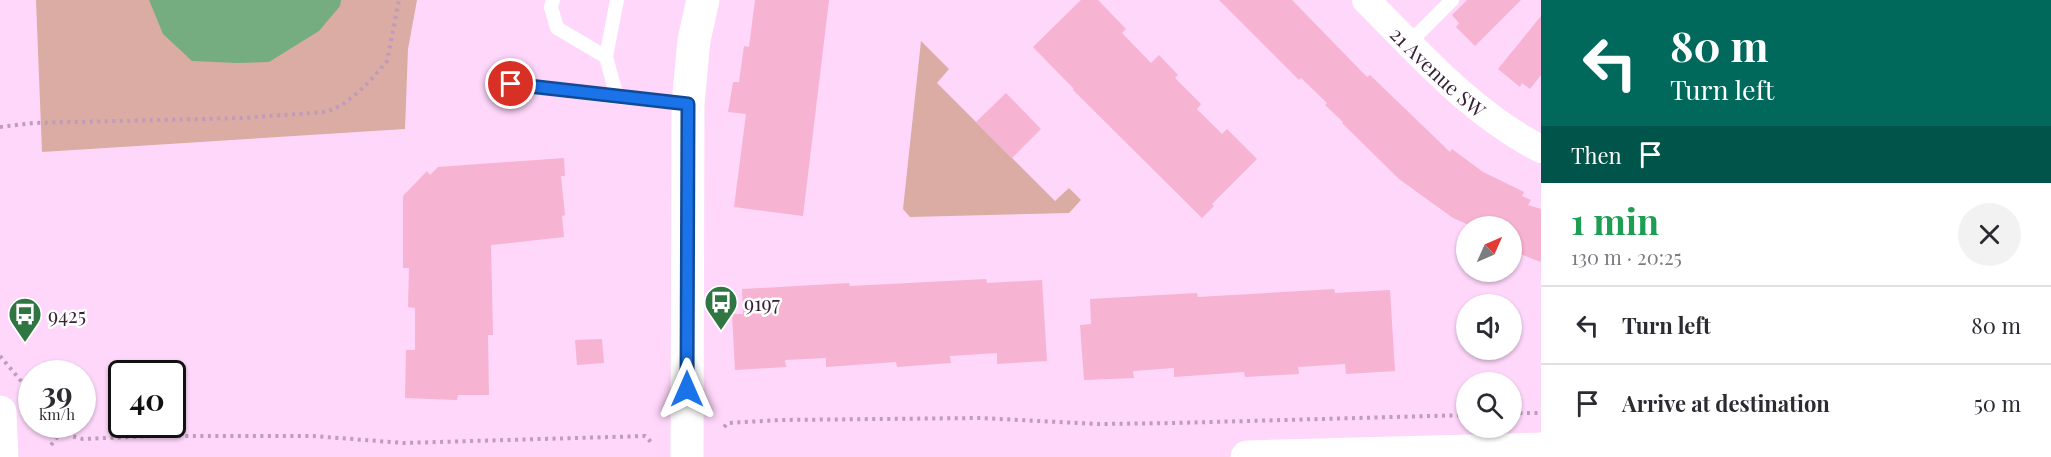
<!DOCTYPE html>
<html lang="en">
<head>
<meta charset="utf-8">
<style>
	:root { --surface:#fff; --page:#f2f2f3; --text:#2b2b33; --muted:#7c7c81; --line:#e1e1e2 }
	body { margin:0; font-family:"Playfair Display",serif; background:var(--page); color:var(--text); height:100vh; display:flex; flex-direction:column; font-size:22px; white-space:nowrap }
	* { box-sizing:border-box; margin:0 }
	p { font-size:20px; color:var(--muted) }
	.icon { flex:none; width:33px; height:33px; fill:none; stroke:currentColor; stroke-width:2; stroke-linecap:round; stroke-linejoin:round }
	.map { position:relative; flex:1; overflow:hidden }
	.drawer { display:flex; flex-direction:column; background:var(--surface); width:510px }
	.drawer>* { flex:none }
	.guide { background:#00695c; color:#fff; overflow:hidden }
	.needle { width:39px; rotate:45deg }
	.buttons { position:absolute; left:1456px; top:216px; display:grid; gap:12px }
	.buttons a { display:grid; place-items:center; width:66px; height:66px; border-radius:50%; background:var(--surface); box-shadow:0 2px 4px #0004; font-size:30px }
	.speed { position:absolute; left:18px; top:360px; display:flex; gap:12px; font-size:30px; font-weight:700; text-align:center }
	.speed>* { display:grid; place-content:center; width:78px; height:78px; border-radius:50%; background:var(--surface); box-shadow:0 2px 4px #0004; line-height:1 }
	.speed small { font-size:15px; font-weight:400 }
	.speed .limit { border:3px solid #111; border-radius:9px; background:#fff; color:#111 }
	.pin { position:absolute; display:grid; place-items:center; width:51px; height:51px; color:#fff; margin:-26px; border:3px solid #fff; border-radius:50%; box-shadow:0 2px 6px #0007 }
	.me { position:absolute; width:66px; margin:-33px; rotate:0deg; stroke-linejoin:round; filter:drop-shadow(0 0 4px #0008) }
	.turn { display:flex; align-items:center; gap:21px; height:126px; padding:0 30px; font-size:27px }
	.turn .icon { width:78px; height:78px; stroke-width:2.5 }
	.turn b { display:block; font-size:42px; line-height:51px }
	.then { display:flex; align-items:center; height:57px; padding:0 30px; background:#0003; gap:12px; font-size:22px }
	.round { display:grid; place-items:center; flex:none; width:63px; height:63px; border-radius:32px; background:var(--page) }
	.summary { display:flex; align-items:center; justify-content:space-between; height:102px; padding:0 30px }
	h1 { font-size:36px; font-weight:700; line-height:45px; color:#1e9e55 }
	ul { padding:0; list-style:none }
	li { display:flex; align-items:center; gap:18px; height:78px; padding:0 30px; border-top:2px solid var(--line) }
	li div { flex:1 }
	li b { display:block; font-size:22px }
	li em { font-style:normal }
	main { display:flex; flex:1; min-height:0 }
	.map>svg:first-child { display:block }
	.green { fill:#daaca3 }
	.water { fill:#75ad80 }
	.building { fill:#f7b3d2 }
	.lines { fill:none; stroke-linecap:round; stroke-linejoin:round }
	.path { stroke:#bf9cbb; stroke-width:4; stroke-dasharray:3 4.5; stroke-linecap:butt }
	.lane { stroke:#fff; stroke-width:14 }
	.street { stroke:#fff; stroke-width:28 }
	.secondary { stroke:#fff; stroke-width:33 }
	.route-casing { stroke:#114b97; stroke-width:15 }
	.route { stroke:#1a73e8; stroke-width:10 }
	.labels { text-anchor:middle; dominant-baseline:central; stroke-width:5; stroke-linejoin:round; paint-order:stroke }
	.street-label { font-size:20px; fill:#382035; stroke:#fff }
	.poi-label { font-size:20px; fill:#382035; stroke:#fff; text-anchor:start }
</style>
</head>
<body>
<main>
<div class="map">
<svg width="1541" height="457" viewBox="0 0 1541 457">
	<rect width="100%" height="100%" fill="#fed7fa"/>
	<g class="green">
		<path d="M36 0H417L408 49 405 129 42 152Z"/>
		<path d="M921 41 949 69 937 83 1055 201 1069 188 1081 200 1069 213 910 217 903 209Z"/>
	</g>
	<path class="water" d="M149 0H341L340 6 319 31 269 62 237 63 192 61 163 34Z"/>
	<g class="building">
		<path d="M755 0H829L803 216 734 207 746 114 728 112 733 82H739L744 46 749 47Z"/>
		<path d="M1081 0H1098L1126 29 1122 33 1151 63 1159 55 1178 75 1175 78 1201 104 1197 109 1222 134 1227 129 1257 159 1212 204 1214 206 1202 218 1073 90 1074 89 1033 47Z"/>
		<path d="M1219 0H1292L1367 77 1370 75 1450 152 1452 149 1483 172 1524 192 1522 196 1531 200 1528 205 1541 209V262L1512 251V226H1471L1453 218 1399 179 1342 123 1343 122 1325 105 1327 103 1301 78 1299 80Z"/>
		<path d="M1467 0H1521L1475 46 1456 27 1459 23 1452 15Z"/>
		<path d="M1541 16V75L1530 89 1522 83 1520 87 1498 69Z"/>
		<path d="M1006 93 1041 129 1012 158 976 122Z"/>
		<path d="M564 158 565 176H561L565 215 562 216 564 237 491 245 493 335H488L489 395H458L457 400 405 398 406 350H415V308L408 307 409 268H403V196L427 171 430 175 438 167Z"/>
		<path d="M986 279 987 283 1042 280 1047 361 997 364V353L950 356 951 363 897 367 896 362 826 367V358L785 360 786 367 735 370 732 314H743L742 289 849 283 850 286Z"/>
		<path d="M1334 289 1335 293 1390 290 1395 371 1346 374 1345 364 1298 367 1299 374 1245 377 1244 372 1174 377V368L1133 371 1134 378 1084 380 1080 325 1091 324 1090 299 1197 293 1198 297Z"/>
		<path d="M602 339 604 363 577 365 575 340Z"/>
	</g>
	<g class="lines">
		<g class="path">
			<path d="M0 127 33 123 242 118 326 112 342 105 356 94 369 82 387 61 399 0"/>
			<path d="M0 356 32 394"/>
			<path d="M1512 413H1541"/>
			<path d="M55 424 62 431 71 436 83 439 151 436H313L404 443 645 436 651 442"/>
			<path d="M724 427 728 423 780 420 980 418 1099 424 1174 423 1467 415"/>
			<path d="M51 445 62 431"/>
		</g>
		<g class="lane">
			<path d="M553 0 551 7 557 28 606 57"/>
			<path d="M617 0 606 57 617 97 688 104"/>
			<path d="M1409 43 1452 0"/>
			<path d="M511 84 617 97"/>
		</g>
		<path class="street" id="s1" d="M1366 0C1420 54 1472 114 1541 149"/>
		<g class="secondary">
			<path d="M0 412 2 457"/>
			<path d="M687 457 688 104 694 40 703 0"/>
			<path d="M1247 457 1541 449"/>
		</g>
	</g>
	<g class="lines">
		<defs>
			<path id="route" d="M511 84 688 104 687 389"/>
		</defs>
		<use href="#route" class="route-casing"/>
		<use href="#route" class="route"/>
	</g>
	<defs>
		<symbol id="bus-pin" viewBox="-11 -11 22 30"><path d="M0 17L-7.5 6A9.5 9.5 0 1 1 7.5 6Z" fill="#2f7643" stroke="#fff"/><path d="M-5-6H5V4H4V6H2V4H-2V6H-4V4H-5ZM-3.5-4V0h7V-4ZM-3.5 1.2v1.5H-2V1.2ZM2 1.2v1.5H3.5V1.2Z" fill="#fff"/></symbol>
	</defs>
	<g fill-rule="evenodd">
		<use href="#bus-pin" x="702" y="283" width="38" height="52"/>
		<use href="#bus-pin" x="6" y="295" width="38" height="52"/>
	</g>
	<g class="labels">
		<g class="street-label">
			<text stroke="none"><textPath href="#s1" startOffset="102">21 Avenue SW</textPath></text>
		</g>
		<g class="poi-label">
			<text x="744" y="302">9197</text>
			<text x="48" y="314">9425</text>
		</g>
	</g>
</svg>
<div class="buttons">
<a><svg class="needle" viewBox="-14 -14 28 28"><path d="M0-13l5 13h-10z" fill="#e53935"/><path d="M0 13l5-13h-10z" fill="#7c7c81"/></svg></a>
<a><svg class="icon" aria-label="sound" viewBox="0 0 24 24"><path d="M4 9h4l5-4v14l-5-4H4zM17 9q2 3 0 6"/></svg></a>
<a><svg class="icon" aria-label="search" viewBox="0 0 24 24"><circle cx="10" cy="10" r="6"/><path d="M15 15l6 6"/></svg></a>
</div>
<div class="speed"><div>39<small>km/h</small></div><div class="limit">40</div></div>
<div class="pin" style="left:511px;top:84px;background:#d93025"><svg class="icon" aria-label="arrive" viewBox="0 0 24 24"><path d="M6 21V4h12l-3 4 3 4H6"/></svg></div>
<svg class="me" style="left:687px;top:389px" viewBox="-20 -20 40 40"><path d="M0-17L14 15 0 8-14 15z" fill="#1a73e8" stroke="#fff" stroke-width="4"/></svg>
</div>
<section class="drawer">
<div class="guide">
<div class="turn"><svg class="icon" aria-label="left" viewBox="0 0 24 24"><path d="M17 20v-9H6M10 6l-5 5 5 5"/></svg><div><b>80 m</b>Turn left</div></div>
<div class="then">Then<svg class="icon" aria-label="arrive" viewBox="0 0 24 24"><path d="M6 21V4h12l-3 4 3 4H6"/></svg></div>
</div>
<div class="summary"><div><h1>1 min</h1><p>130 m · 20:25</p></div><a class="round"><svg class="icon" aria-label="close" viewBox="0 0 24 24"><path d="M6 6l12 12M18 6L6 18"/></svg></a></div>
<ul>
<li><svg class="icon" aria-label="left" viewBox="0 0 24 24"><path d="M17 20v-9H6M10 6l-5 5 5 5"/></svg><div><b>Turn left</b></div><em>80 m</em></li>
<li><svg class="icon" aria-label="arrive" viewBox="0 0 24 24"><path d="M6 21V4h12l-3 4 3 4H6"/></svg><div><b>Arrive at destination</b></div><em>50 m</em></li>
</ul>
</section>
</main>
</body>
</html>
